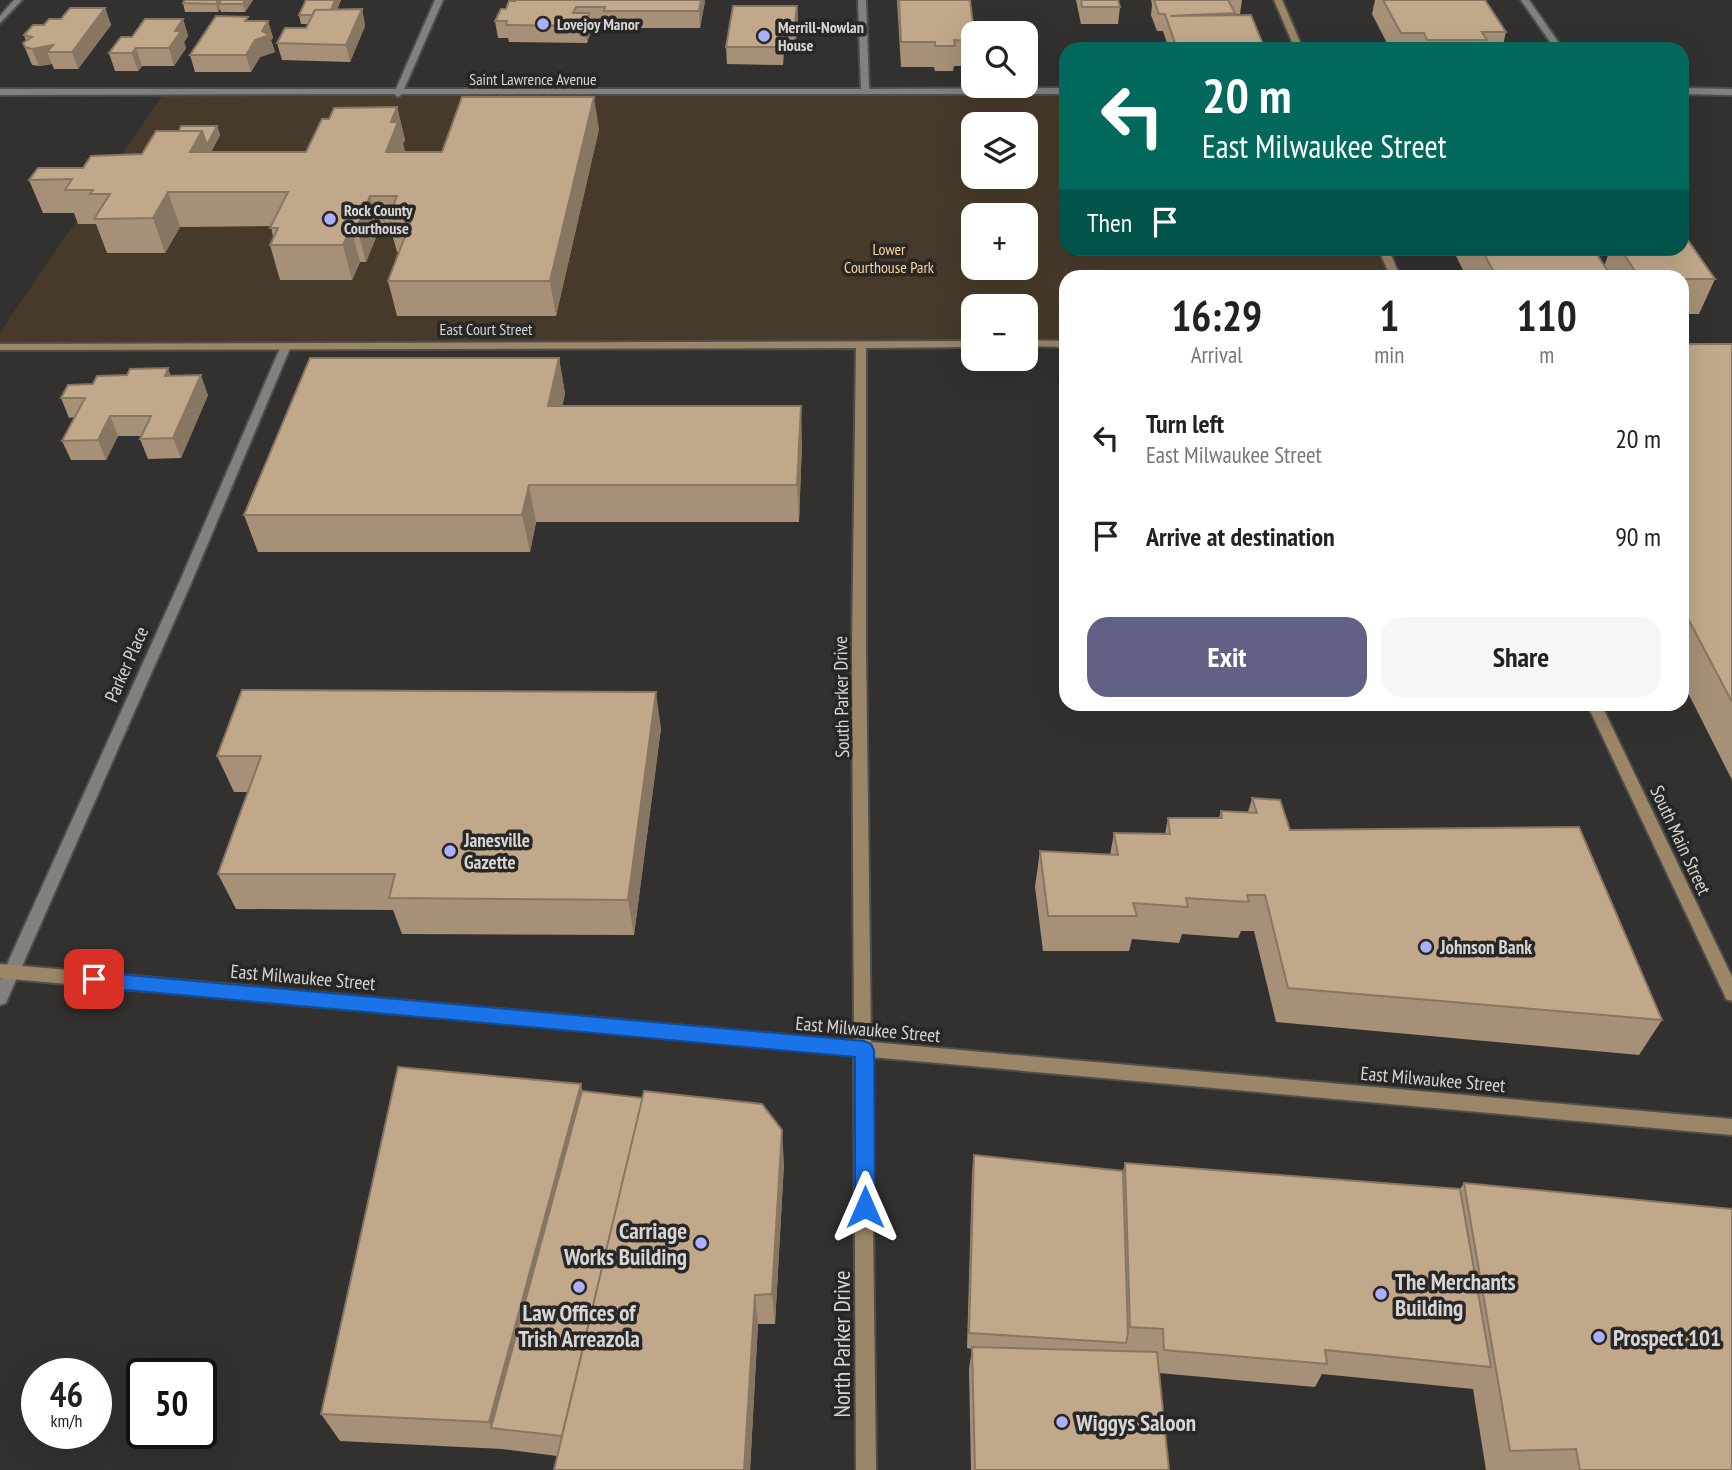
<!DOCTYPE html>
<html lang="en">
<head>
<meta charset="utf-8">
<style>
	:root { --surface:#fff; --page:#f6f6f6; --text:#222; --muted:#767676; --accent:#606184 }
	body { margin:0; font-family:"PT Sans Narrow",sans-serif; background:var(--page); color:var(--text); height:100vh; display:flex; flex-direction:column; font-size:26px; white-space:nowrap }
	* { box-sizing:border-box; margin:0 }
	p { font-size:23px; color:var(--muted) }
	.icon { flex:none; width:38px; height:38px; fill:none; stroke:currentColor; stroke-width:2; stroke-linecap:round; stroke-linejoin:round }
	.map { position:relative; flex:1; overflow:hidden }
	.panel { position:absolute; left:1059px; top:270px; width:630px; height:441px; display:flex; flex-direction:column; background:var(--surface); border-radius:21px; box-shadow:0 7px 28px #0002 }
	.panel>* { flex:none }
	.banner { position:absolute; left:1059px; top:42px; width:630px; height:214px; border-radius:21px; box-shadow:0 7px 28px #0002; background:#00695c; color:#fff; overflow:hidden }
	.fabs { position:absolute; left:961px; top:21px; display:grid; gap:14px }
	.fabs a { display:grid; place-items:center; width:77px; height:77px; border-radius:14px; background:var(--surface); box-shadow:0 7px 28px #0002; font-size:35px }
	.speed { position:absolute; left:21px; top:1358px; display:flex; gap:14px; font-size:35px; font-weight:700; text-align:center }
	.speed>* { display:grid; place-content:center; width:91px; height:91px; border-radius:50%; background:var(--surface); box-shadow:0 7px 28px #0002; line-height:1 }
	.speed small { font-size:18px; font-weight:400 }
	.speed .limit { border:4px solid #111; border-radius:10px; background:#fff; color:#111 }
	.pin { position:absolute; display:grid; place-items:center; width:60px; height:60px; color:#fff; margin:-30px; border-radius:14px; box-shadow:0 4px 10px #0006 }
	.me { position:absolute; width:77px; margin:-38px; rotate:0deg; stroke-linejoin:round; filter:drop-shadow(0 0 5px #0008) }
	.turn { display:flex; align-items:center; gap:24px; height:147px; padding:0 28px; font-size:32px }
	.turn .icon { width:91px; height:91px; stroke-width:2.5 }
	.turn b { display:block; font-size:49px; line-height:60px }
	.then { display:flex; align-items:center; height:66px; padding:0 28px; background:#0003; gap:14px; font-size:26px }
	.eta { display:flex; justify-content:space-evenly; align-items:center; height:119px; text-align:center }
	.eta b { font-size:42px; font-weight:600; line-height:49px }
	.button { display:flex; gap:14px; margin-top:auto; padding:14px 28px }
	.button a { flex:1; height:80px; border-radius:21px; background:var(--accent); color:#fff; font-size:28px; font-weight:600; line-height:80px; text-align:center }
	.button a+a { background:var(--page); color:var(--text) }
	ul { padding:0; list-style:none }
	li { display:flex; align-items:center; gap:21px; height:98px; padding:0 28px }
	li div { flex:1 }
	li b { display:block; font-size:26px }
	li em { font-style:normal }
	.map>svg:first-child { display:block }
	.green { fill:#473a2a; fill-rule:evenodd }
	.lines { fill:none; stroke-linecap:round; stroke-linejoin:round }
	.street-casing { stroke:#504e4c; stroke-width:4 }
	.secondary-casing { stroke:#504e4c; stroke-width:4 }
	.street { fill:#83817e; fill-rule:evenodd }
	.secondary { fill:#9b8668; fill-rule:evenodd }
	.wall { fill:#a69077 }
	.shaded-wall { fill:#877661 }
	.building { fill:#c1a88a; stroke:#877661; stroke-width:2 }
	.route { fill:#1a73e8; stroke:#114b97; stroke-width:2 }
	.poi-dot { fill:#acaffb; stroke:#292725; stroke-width:2.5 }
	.labels { text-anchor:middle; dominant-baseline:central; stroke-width:7; stroke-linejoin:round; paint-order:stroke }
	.far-poi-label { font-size:16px; font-weight:bold; fill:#d7d6d5; stroke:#292725; text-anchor:start }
	.far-street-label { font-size:16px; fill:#d7d6d5; stroke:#292725 }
	.far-park-label { font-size:16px; fill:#fdd4a1; stroke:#292725 }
	.street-label { font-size:19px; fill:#d7d6d5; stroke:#292725 }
	.poi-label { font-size:19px; font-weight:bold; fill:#d7d6d5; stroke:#292725; text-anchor:start }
	.near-poi-label { font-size:23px; font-weight:bold; fill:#d7d6d5; stroke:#292725; text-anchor:start }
	.near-street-label { font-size:23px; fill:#d7d6d5; stroke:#292725 }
</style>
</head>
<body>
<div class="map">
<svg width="1732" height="1470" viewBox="0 0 1732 1470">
	<rect width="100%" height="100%" fill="#33312f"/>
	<path class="green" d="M1066 91V248L1383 249 1395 276H1066V344L1026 343V306H973V344L0 347V332L165 92ZM973 124H1026V177H973ZM973 215H1026V268H973Z"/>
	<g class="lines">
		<defs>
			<g id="street">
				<path d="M14 0H22L0 23V16Z"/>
				<path d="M435 0H443L404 89H861L858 0H866L869 89 1066 88V94H402L398 97 394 94 0 95V89H396Z"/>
				<path d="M1521 0H1529L1563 49H1555Z"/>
				<path d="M1682 88 1732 89V95L1682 94Z"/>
				<path d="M286 343 291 346 192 581 8 998 6 1003 0 1005V980L180 581 281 346Z"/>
			</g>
			<g id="secondary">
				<path d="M1274 0H1282L1303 49H1295Z"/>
				<path d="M1378 248H1388L1400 276H1390Z"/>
				<path d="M1026 340 1066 341V347L1026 346Z"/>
				<path d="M973 341V347L866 348V649L871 1042 1732 1119V1135L871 1057 876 1470H856L854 1055 0 978V964L854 1041 852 649 856 348 0 350V344Z"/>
				<path d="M1587 704H1601L1732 977V1001L1726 999 1724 994Z"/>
			</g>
		</defs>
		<use href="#street" class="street-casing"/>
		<use href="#secondary" class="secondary-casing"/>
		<use href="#street" class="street"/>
		<use href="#secondary" class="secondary"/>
	</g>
	<g class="wall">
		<path d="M253 0 245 12H221L220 9 218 12H185L183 3Z"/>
		<path d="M306 0H341L337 10 362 9 365 26 350 62 282 60 277 43 306 28 308 24H301L299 15Z"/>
		<path d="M897 0H970L973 33V66H954L953 71H935L934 67H901Z"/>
		<path d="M1076 0H1118L1120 7 1118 24H1081Z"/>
		<path d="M1151 0H1242L1240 14H1235L1234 16 1265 49H1169L1163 31H1157L1151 15 1152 5Z"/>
		<path d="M1375 0H1485L1506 32 1502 49H1390L1372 14Z"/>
		<path d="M515 1H705L700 28H606V24H590L591 30 587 43 509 42 508 38H498L495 21Z"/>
		<path d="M797 6 798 23 795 49H784L783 65 727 64 726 47Z"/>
		<path d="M105 8 111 25 78 69H54L52 64 39 66 32 65 23 43 26 41 24 35 44 25Z"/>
		<path d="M183 19 188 36 184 42 186 48 174 66H142L138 71H115L109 53 132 37Z"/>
		<path d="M249 21H268L273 38 271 40 275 52 260 57 251 72H195L190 55Z"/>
		<path d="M397 107 405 140 403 144 405 152H442L599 129 556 316H397L388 281 399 252H397L391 230H379L366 262H360L352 280H280L270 245 273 237 271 226 180 227 165 253H107L96 224H78L74 213H43L29 180 142 154 179 131 217 126 220 135 211 152H306L329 119Z"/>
		<path d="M1452 248H1598L1597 254 1604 266 1611 248H1682L1715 279 1699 314H1682V276H1466Z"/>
		<path d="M1682 344H1732V780L1682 681Z"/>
		<path d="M559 358 565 394 562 406 802 442 799 522H536L530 552H258L244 515Z"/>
		<path d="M171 376 208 395 181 458 148 459 140 439 142 436H118L106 460H71L62 441 75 417 69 418 61 398 93 384Z"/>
		<path d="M661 728 634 935 402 934 393 910 236 909 218 874 248 792H234L217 756Z"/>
		<path d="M1252 798 1290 830 1662 1020 1639 1055 1276 1022 1254 931H1241L1238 938 1182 934 1179 943 1132 939 1129 951H1043L1035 887 1040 851 1110 855 1114 833 1165 834 1168 818H1219L1221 811 1248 812Z"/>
		<path d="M582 1091 784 1163 775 1324H758L750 1470H554L557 1456 502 1449 340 1441 321 1414Z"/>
		<path d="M974 1155 1123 1171 1125 1163 1460 1189 1464 1183 1732 1470H1486L1473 1389 1322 1374 1315 1387 1159 1373 1169 1470H971L969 1369 972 1349 967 1348 972 1173Z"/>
	</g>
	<g class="shaded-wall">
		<path d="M218 0H226L219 4 220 9 218 12 216 4Z"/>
		<path d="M245 0H253L245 12 243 4Z"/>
		<path d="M335 0H341L330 23 328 15Z"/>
		<path d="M701 0H705L700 28 699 11Z"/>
		<path d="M797 6 798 23 795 49 794 32Z"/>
		<path d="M105 8 111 25 78 69 72 52Z"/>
		<path d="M362 9 365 26 350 62 346 45Z"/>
		<path d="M589 13 591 30 587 43 584 26Z"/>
		<path d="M183 19 188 36 184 42 186 48 174 66 169 48 175 31Z"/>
		<path d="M268 21 273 38 271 40 275 52 260 57 251 72 246 55Z"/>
		<path d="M783 32 784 49 783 65 782 47Z"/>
		<path d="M53 45 47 52 52 64 39 66 32 49Z"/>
		<path d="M136 48 142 66 138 71 132 53Z"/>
		<path d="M594 97 599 129 556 316 550 281Z"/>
		<path d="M397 107 405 140 403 144 406 155 386 152 391 122Z"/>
		<path d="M217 126 220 135 210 154 190 152 202 131Z"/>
		<path d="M168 192 180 227 165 253 153 218Z"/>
		<path d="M370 196 379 230 366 262 357 228Z"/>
		<path d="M351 228 360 262 352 280 343 245Z"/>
		<path d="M559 358 565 394 554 442 548 406Z"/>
		<path d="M168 368 175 388 165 376Z"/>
		<path d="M201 375 208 395 181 458 173 438Z"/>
		<path d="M801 406 802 442 799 522 797 485Z"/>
		<path d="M110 416 118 436 106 460 98 440Z"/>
		<path d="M529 485 536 522 530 552 522 515Z"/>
		<path d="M656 692 661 728 634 935 628 900Z"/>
		<path d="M581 1084 589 1117 491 1428 489 1422Z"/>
		<path d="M782 1130 784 1163 775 1324 772 1294Z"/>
		<path d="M755 1295 758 1324 750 1470H744Z"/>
	</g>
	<g class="building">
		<path d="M185 0H218L216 4 183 3Z"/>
		<path d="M221 0H245L243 4H219Z"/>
		<path d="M306 0H335L331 10H315L312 15H299Z"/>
		<path d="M515 0H701L699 11H604L605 7H576L573 13H589L584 26 506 25 507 21H495L501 9H506L509 1H515Z"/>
		<path d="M899 0H970L974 33H973V41L954 40 955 46H935V42H901Z"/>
		<path d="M1081 0H1118L1120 7H1082Z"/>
		<path d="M1154 0H1228L1235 13 1170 16 1251 15 1265 49H1177L1165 14H1159Z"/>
		<path d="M1383 0H1485L1506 32H1482L1487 40H1427L1424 33H1401Z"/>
		<path d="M733 6H797L794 32H783L782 47H726Z"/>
		<path d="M70 8H105L72 52H47L53 45 32 49 25 47 23 43 32 37 24 35 33 25H44L49 19H61Z"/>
		<path d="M362 9 346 45 277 43 285 28H306L315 10Z"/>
		<path d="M216 16 248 17 245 21H268L262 31 270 35 255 40 246 55H190Z"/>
		<path d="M145 19H183L175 31H181L169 48H136L132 53H109L121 37H132Z"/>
		<path d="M462 97H594L550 281H388L412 218H388L397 196H370L357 228H351L343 245H270L278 228H270L288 192H168L153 218 94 219 110 194H90L93 190H65L72 179 29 180 38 168H83L91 156 142 154 156 131H202L190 152H306L322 119H329L334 108 397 107 391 122H398L386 152H442Z"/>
		<path d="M181 126H217L207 145 202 131H179Z"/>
		<path d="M1682 239H1687L1715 279H1682V276H1638L1620 248H1682Z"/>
		<path d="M1481 248H1593L1611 276H1496Z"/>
		<path d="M1682 344H1732V702L1682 607Z"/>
		<path d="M310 358H559L548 406H801L797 485H529L522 515H244Z"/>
		<path d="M168 368 165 376 201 375 173 438 140 439 151 416H110L98 440 62 441 85 398H61L68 385 93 384 97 376 127 375 130 369Z"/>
		<path d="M242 690 656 692 628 900 389 898 395 874H218L261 756H217Z"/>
		<path d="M1252 798 1280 800 1290 830 1579 827 1662 1020 1288 988 1265 895H1247L1249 902 1186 898 1188 907 1133 903 1137 916H1048L1040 851 1118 855 1114 833 1170 834 1168 818H1222L1221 811 1257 813Z"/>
		<path d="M398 1067 581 1084 489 1422 321 1414Z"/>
		<path d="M582 1091 643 1098 562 1436 491 1428Z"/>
		<path d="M644 1091 762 1104 782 1130 772 1294 755 1295 744 1470H554Z"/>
		<path d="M974 1155 1123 1171 1128 1334 1126 1343 969 1333Z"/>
		<path d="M1125 1163 1460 1189 1491 1367 1325 1350 1327 1364 1164 1350 1163 1329 1130 1327Z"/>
		<path d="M1464 1183 1732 1209V1470H1580L1576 1449 1510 1451Z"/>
		<path d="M972 1347 1157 1352 1169 1470H975Z"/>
	</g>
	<path class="route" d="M94 972 864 1041 871 1044 874 1050 875 1207 872 1214 865 1217 858 1214 855 1207V1057L94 987 88 985 85 979 88 974Z"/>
	<g class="poi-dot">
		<circle cx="543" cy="24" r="7"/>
		<circle cx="764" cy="36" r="7"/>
		<circle cx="330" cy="219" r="7"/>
		<circle cx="450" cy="851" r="7"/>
		<circle cx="1426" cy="947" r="7"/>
		<circle cx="701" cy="1243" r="7"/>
		<circle cx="579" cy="1287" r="7"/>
		<circle cx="1381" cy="1294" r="7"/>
		<circle cx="1599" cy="1337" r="7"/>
		<circle cx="1062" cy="1422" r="7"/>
	</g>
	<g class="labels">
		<g class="far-poi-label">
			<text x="557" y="24">Lovejoy Manor</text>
			<text x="778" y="27">Merrill-Nowlan<tspan x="778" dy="18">House</tspan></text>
			<text x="344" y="210">Rock County<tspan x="344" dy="18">Courthouse</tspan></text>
		</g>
		<g class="far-street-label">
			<text x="533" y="79">Saint Lawrence Avenue</text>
			<text x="486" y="329">East Court Street</text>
		</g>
		<g class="far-park-label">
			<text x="889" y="249">Lower<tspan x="889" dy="18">Courthouse Park</tspan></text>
		</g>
		<g class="street-label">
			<text transform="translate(126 664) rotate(-66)">Parker Place</text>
			<text transform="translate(841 697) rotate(-91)">South Parker Drive</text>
			<text transform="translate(1681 840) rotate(65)">South Main Street</text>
			<text transform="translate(303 977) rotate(5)">East Milwaukee Street</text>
			<text transform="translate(868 1029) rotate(5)">East Milwaukee Street</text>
			<text transform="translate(1433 1079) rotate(5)">East Milwaukee Street</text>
		</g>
		<g class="poi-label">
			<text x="464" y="840">Janesville<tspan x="464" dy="22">Gazette</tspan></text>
			<text x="1440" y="947">Johnson Bank</text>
		</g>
		<g class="near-poi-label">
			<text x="687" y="1230" text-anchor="end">Carriage<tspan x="687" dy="26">Works Building</tspan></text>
			<text x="1395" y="1281">The Merchants<tspan x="1395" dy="26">Building</tspan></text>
			<text x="579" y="1312" text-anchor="middle">Law Offices of<tspan x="579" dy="26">Trish Arreazola</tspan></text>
			<text x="1613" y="1337">Prospect 101</text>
			<text x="1076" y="1422">Wiggys Saloon</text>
		</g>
		<g class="near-street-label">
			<text transform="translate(841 1344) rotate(-90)">North Parker Drive</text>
		</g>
	</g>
</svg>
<div class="fabs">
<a><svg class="icon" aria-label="search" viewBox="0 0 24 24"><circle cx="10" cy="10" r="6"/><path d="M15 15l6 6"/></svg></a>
<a><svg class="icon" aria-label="layers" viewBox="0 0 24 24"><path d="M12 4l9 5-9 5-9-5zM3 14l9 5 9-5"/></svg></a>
<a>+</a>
<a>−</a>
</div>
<div class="speed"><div>46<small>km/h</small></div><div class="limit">50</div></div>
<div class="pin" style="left:94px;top:979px;background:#d93025"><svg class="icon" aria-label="arrive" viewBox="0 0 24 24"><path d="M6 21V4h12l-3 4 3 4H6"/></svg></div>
<svg class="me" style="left:865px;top:1207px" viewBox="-20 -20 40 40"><path d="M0-17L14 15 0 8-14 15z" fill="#1a73e8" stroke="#fff" stroke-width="4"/></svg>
<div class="banner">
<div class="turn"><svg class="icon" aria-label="left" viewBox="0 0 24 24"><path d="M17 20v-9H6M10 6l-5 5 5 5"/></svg><div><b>20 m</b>East Milwaukee Street</div></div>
<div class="then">Then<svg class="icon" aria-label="arrive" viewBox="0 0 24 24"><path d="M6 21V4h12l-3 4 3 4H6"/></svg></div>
</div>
<section class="panel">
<div class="eta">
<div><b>16:29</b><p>Arrival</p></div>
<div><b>1</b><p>min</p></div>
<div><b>110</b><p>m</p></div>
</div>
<ul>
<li><svg class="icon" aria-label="left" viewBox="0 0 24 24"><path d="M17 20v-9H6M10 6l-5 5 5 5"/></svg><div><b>Turn left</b><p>East Milwaukee Street</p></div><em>20 m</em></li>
<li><svg class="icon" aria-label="arrive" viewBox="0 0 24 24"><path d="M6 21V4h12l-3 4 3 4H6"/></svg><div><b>Arrive at destination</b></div><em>90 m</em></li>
</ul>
<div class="button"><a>Exit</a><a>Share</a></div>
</section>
</div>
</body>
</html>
